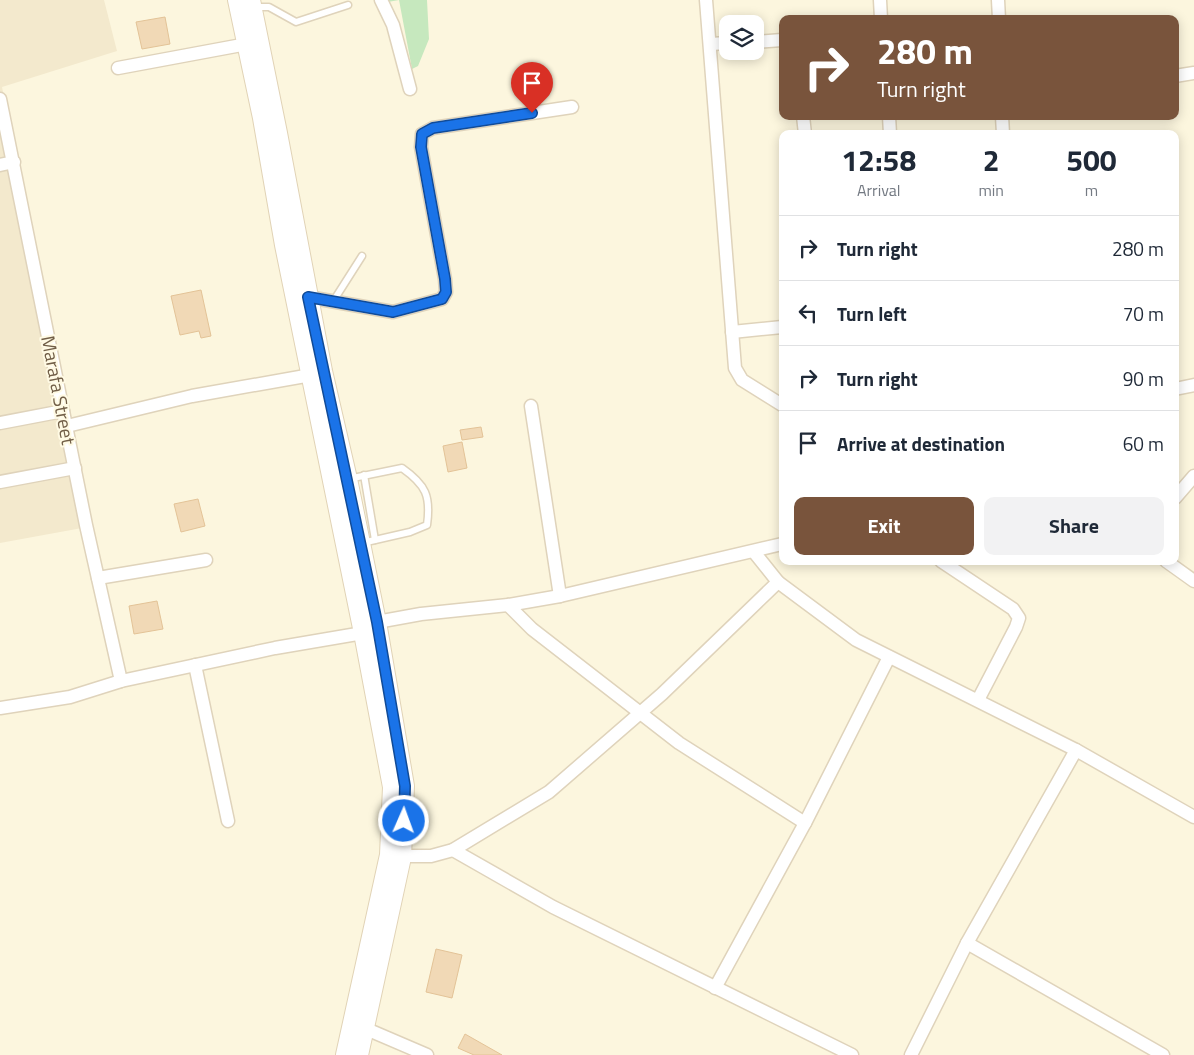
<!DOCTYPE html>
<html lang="en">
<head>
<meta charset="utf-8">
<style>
	:root { --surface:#fff; --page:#f2f2f3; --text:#1f2937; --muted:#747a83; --line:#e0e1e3; --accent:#79543c }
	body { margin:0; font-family:"Titillium Web",sans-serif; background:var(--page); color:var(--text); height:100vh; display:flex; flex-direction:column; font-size:19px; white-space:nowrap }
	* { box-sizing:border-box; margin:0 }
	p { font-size:16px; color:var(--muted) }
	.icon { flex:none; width:28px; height:28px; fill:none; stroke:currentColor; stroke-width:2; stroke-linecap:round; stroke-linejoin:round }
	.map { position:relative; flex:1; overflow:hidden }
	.side { position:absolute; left:779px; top:130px; width:400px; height:435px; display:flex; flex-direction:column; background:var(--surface); border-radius:10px; box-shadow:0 2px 12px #0003 }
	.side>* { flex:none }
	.top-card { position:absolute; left:779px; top:15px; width:400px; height:105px; border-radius:10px; box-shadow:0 2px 12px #0003; background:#79543c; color:#fff; overflow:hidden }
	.tools { position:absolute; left:719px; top:15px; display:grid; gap:10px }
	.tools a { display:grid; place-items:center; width:45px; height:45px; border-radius:10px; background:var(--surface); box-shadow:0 2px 12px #0003; font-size:25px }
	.pin { position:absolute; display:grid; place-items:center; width:42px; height:42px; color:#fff; margin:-51px -21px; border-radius:50% 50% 50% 0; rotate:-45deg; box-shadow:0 0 5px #0007 }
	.pin .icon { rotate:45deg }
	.me { position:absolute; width:55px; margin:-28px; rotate:2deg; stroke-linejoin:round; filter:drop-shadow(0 0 4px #0008) }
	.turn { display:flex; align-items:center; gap:18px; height:105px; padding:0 15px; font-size:22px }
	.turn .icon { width:65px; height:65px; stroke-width:2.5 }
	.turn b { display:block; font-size:35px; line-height:42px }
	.eta { display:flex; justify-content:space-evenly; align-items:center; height:85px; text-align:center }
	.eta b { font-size:30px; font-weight:700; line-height:35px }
	.primary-button { display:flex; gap:10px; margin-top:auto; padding:10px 15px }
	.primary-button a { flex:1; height:58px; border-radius:10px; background:var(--accent); color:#fff; font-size:20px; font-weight:700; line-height:58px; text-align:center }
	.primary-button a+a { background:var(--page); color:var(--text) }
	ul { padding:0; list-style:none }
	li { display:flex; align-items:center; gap:15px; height:65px; padding:0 15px; border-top:1px solid var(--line) }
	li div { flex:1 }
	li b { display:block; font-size:19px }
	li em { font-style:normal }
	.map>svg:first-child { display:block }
	.residential { fill:#f3e9cd }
	.green { fill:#c6e8be }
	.building { fill:#f1d9b6; stroke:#e3c397 }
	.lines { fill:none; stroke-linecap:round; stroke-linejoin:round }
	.lane-casing { stroke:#dfd3bb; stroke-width:9 }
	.street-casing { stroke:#dfd3bb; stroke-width:15 }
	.secondary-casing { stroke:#e1d3b6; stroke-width:20 }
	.lane { stroke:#fff; stroke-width:6 }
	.street { stroke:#fff; stroke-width:12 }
	.secondary { stroke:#fff; stroke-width:18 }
	.route-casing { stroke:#114b97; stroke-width:12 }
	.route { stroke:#1a73e8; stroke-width:9 }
	.labels { text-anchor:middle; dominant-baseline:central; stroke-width:4; stroke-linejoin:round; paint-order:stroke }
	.street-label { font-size:19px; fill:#715e47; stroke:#fffae4 }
</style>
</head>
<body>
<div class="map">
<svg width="1194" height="1055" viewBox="0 0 1194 1055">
	<rect width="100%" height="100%" fill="#fcf6de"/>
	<path class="residential" d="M0 0H104L117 51 2 87 93 526 0 543Z"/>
	<path class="green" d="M382 0H427L429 39 418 66 412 69 399 0 382 3Z"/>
	<g class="building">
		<path d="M165 17 170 44 142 49 136 22Z"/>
		<path d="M201 290 211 336 201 338 199 331 180 335 171 296Z"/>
		<path d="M481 427 483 437 462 440 460 430Z"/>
		<path d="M462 442 467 468 448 472 443 446Z"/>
		<path d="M198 499 205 526 181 532 174 504Z"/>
		<path d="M157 601 163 629 134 634 129 606Z"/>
		<path d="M436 949 462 955 452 998 426 992Z"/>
		<path d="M465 1034 502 1055H474L458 1048Z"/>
	</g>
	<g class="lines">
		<defs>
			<g id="lane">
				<path d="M254 7H269L296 22 348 5"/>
				<path d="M334 300 362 256"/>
				<path d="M364 475 375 540"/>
				<path d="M348 479 402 468C426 485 431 496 427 525L410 532 362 543"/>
			</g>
			<g id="street">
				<path d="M381 0 393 25 410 89"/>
				<path d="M706 0 735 368 742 380 782 405"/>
				<path d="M880 0 881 19"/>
				<path d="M998 0 999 19"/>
				<path d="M755 42 782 40"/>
				<path d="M710 44 728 43"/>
				<path d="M118 68 247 44"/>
				<path d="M1175 76 1194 73"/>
				<path d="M0 99 86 525 121 681"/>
				<path d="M803 116 805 134"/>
				<path d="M889 116 890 134"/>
				<path d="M1002 116 1003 134"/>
				<path d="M0 165 14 162"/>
				<path d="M308 297 393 312 442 299 446 292 445 279 421 147 422 134 433 128 572 107"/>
				<path d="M732 332 782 327"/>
				<path d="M1175 389 1194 385"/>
				<path d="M531 406 560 596"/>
				<path d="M0 423 63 411"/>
				<path d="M67 426 192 396 311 375"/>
				<path d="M0 482 75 468"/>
				<path d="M1175 498 1194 476"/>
				<path d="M754 552 778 582 856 640 1076 750 1194 817"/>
				<path d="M941 561 1013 609 1019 618 1016 627 978 700"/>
				<path d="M1166 561 1194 581"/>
				<path d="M98 578 206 560"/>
				<path d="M508 605 532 629 679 743 805 823"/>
				<path d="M377 622 421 614 508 605 560 596 782 544"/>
				<path d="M195 665 228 821"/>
				<path d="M0 708 70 697 121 681 275 648 363 633"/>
				<path d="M453 850 553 907 852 1055"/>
				<path d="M395 856H431L453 850 549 792 662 694 778 582"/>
				<path d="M967 943 1163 1055"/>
				<path d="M715 988 805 823 889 657"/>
				<path d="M364 1028 427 1055"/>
				<path d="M911 1055 967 943 1076 750"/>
			</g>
			<g id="secondary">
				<path d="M237 0 262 118 284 245 363 633 392 787 389 855 345 1055"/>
				<path d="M251 0 278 133 323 371 348 479 377 622 405 786 402 857 359 1055"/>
			</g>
		</defs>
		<use href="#lane" class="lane-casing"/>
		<use href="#street" class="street-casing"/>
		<use href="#secondary" class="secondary-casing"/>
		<use href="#lane" class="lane"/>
		<use href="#street" class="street"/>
		<use href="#secondary" class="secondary"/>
	</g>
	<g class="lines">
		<defs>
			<path id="route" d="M404 821 405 786 377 622 308 297 393 312 442 299 446 292 445 279 421 147 422 134 433 128 532 113"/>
		</defs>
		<use href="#route" class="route-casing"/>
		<use href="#route" class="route"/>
	</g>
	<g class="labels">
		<g class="street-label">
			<text transform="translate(59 390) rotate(79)">Marafa Street</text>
		</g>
	</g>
</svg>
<div class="tools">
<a><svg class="icon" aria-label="layers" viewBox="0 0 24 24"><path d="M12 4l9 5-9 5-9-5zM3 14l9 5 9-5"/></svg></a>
</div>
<div class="pin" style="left:532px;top:113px;background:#d93025"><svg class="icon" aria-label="arrive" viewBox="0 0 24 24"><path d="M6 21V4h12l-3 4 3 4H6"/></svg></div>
<svg class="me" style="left:404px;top:821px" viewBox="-20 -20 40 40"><circle r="17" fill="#1a73e8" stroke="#fff" stroke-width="3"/><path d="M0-11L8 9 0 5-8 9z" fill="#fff"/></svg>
<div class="top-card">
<div class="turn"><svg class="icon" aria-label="right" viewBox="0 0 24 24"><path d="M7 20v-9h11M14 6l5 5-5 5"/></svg><div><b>280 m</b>Turn right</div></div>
</div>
<section class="side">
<div class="eta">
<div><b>12:58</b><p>Arrival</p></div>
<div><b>2</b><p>min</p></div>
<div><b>500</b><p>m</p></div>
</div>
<ul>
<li><svg class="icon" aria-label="right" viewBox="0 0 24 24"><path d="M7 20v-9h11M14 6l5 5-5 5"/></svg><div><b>Turn right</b></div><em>280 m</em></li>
<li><svg class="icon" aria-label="left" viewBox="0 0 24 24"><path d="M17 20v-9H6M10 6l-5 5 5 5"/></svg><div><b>Turn left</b></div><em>70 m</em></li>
<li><svg class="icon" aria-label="right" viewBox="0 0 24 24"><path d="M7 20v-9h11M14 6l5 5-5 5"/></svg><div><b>Turn right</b></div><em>90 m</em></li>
<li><svg class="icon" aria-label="arrive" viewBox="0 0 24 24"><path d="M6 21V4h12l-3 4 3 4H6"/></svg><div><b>Arrive at destination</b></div><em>60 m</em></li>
</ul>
<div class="primary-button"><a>Exit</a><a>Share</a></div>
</section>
</div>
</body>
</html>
